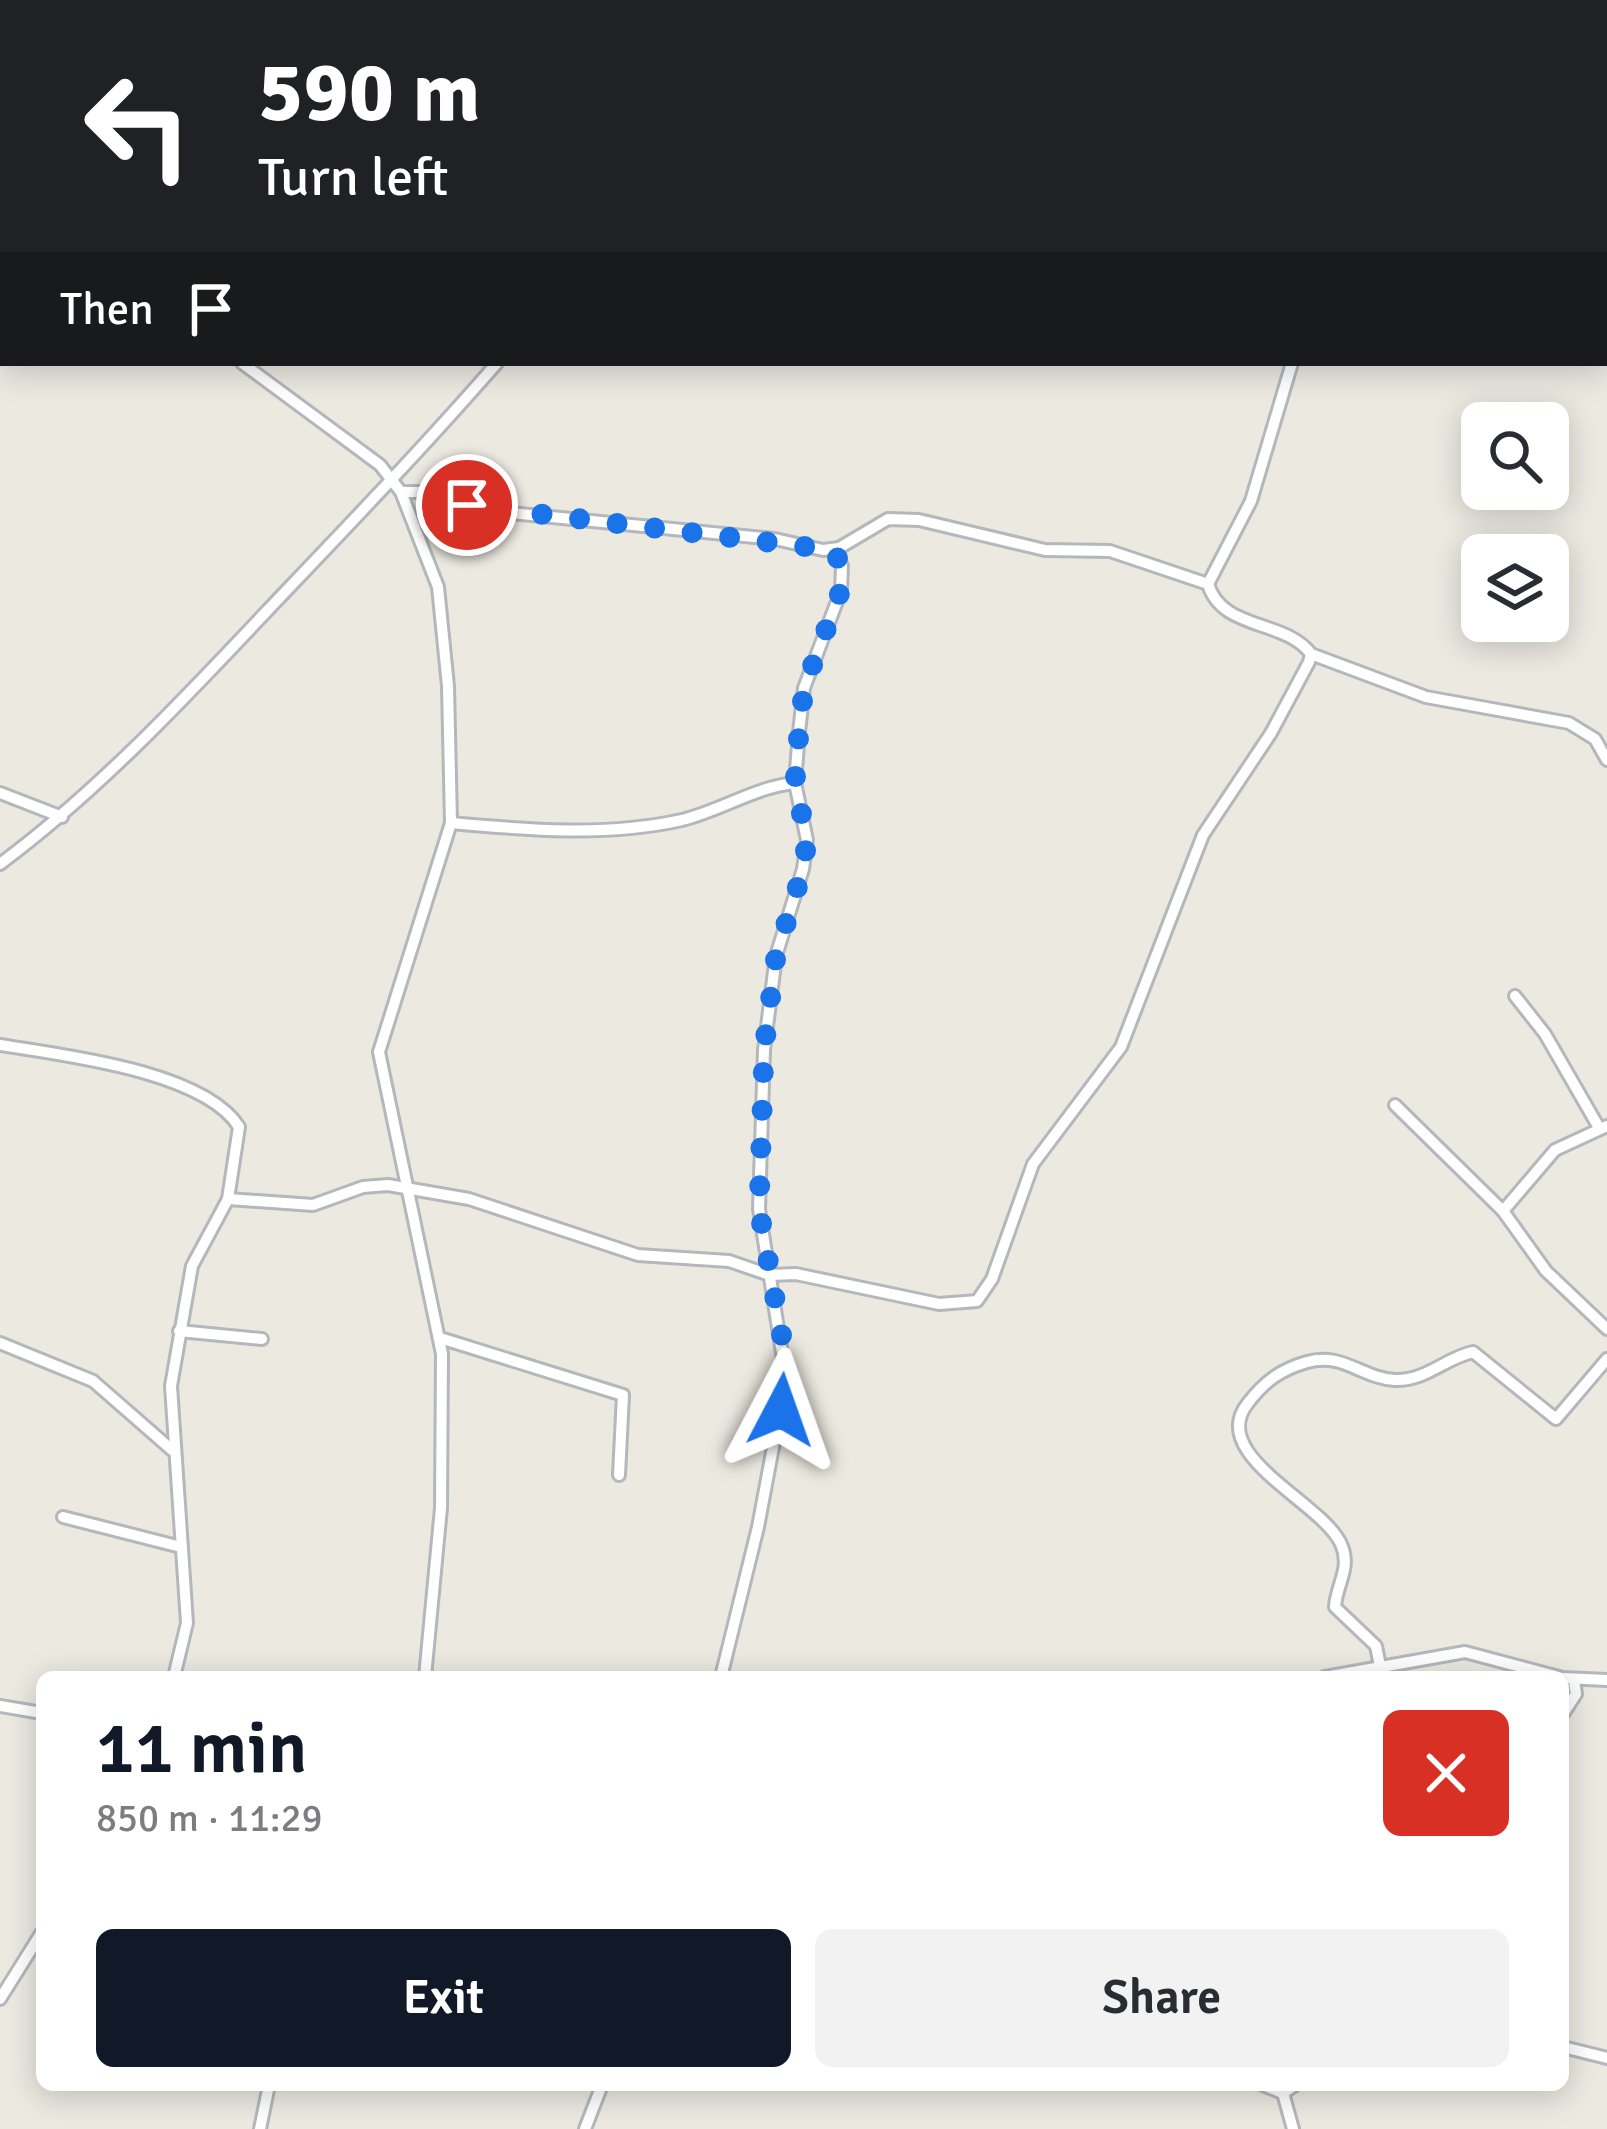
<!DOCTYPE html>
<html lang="en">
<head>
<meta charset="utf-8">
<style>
	:root { --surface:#fff; --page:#f2f2f3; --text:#2b2b33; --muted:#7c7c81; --accent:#111827 }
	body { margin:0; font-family:Signika,sans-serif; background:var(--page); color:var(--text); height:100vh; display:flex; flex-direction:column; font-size:45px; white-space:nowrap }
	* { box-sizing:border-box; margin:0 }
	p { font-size:39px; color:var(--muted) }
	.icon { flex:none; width:66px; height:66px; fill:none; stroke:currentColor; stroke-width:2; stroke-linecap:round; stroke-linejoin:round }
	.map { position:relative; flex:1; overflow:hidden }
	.side { position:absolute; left:36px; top:1671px; width:1533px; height:420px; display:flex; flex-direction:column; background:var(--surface); border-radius:18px; box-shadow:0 6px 30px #0003 }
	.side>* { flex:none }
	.banner { position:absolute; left:0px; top:0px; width:1608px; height:366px; box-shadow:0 6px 30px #0003; background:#202124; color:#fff; overflow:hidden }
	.tools { position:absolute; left:1461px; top:402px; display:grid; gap:24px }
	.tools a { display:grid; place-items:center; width:108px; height:108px; border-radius:18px; background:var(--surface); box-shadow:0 6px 30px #0003; font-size:60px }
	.pin { position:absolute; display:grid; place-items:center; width:102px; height:102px; color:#fff; margin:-51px; border:6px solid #fff; border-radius:50%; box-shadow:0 3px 12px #0007 }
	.me { position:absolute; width:132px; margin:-66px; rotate:4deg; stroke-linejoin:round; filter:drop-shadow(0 0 9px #0008) }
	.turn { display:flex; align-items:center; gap:42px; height:252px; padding:0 60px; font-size:54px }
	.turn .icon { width:156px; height:156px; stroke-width:2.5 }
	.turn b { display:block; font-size:84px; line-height:102px }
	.then { display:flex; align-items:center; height:114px; padding:0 60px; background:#0003; gap:24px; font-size:45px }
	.round { display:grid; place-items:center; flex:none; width:126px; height:126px; border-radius:18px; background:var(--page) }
	.overview { display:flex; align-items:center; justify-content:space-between; height:204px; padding:0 60px }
	h1 { font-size:72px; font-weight:600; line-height:90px; color:var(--accent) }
	.button { display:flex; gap:24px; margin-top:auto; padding:24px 60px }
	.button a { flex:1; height:138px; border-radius:18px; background:var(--accent); color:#fff; font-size:48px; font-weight:600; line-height:138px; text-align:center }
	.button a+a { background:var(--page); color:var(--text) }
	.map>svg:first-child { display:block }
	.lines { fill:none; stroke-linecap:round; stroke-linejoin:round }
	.minor-casing { stroke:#b4b7bb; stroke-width:16 }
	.minor { stroke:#fff; stroke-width:10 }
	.route { stroke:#1a73e8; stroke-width:21; stroke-dasharray:0 37.8 }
</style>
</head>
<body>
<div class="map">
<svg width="1607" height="2129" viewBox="0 0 1607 2129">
	<rect width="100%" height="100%" fill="#ece9e1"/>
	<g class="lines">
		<defs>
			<g id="minor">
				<path d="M216 3 217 0"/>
				<path d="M672 3 673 0"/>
				<path d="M1152 3 1156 0"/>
				<path d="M1416 3 1417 0"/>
				<path d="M242 363 380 465 401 492 438 587 448 686 451 823 379 1052 442 1354 441 1508 425 1677"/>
				<path d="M401 492H421L490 511 775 539 823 550 839 548 888 519 919 520 1045 550 1110 551 1208 584"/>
				<path d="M1311 654 1426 697 1569 723 1595 739 1607 760"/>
				<path d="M0 793 62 817"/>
				<path d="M451 823C527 830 606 837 682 820 722 810 755 787 795 783"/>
				<path d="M0 864C98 791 182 701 266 612 344 530 422 449 497 363"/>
				<path d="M1515 996 1545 1034 1598 1126"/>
				<path d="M0 1045C62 1055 204 1071 239 1127L228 1199 192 1266 171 1386 187 1623 174 1677"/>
				<path d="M1395 1105 1503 1211"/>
				<path d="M1607 1126 1555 1150 1503 1211 1546 1271 1607 1329"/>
				<path d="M228 1199 313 1205 363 1187 388 1185 469 1199 638 1255 729 1261 770 1275 796 1274 939 1304 977 1301 992 1279 1033 1164 1121 1047 1203 835 1271 733 1309 662 1311 654C1285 619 1222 631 1208 584L1251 501 1292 363"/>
				<path d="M179 1331 262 1339"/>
				<path d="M440 1338 623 1395 619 1475"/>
				<path d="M0 1343 93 1381 172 1450"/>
				<path d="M63 1517 181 1547"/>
				<path d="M1380 1666 1376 1646 1335 1607C1336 1585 1352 1568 1341 1544 1322 1502 1206 1455 1248 1403 1265 1381 1280 1370 1307 1362 1343 1352 1361 1378 1395 1380 1426 1381 1445 1358 1473 1352L1556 1419 1607 1359"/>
				<path d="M721 1677 758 1527 786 1378 759 1209 764 1050 776 956 803 869 807 840 795 783 799 732 804 688 841 591 842 566 833 550"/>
				<path d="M1325 1677 1465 1652 1559 1677"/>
				<path d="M1563 1678 1607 1680"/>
				<path d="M0 1706 42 1713"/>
				<path d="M1563 1714 1576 1694 1574 1681"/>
				<path d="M0 1999 42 1932"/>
				<path d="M1563 2047 1607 2058"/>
				<path d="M1263 2085 1283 2093 1295 2085"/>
				<path d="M1283 2093 1293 2129"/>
				<path d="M260 2129 269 2085"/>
				<path d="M585 2129 602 2085"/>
			</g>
		</defs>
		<use href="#minor" class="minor-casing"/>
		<use href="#minor" class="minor"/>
	</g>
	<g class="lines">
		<path class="route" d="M467 505 833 550 842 566 841 590 804 688 799 732 795 783 807 840 803 869 776 956 764 1049 759 1209 784 1349 781 1410"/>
	</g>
</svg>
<div class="tools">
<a><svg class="icon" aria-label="search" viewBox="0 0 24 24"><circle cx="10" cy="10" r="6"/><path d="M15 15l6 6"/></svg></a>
<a><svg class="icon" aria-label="layers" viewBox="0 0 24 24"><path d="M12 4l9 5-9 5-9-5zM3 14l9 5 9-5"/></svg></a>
</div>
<div class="pin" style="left:467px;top:505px;background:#d93025"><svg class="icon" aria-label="arrive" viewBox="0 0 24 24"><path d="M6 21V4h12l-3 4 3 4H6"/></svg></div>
<svg class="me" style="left:781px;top:1410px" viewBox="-20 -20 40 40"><path d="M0-17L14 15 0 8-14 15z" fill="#1a73e8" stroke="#fff" stroke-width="4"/></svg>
<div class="banner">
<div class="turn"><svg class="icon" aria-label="left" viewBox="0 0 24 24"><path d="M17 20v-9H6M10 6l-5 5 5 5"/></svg><div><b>590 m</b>Turn left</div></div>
<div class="then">Then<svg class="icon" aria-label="arrive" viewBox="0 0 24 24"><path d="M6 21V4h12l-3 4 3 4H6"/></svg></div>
</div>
<section class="side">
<div class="overview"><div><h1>11 min</h1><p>850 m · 11:29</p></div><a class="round" style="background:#d93025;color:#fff"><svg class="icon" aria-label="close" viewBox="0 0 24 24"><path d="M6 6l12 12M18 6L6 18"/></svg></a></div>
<div class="button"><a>Exit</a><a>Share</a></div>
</section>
</div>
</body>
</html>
